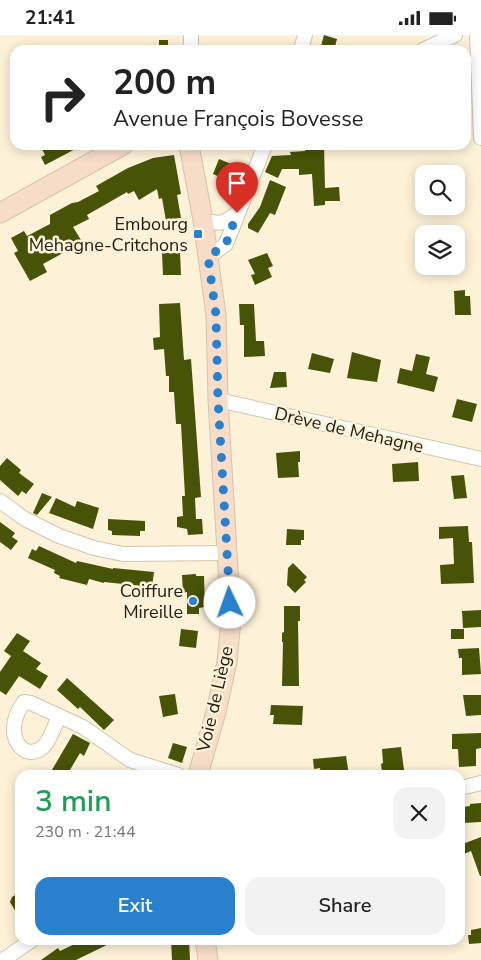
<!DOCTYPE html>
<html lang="en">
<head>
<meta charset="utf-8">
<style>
	:root { --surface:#fff; --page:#f2f2f2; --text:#222; --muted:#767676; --accent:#2981ce }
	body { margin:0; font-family:"Nunito Sans",sans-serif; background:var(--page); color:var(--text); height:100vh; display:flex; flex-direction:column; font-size:19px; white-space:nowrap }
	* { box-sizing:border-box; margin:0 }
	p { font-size:16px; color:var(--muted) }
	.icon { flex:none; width:28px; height:28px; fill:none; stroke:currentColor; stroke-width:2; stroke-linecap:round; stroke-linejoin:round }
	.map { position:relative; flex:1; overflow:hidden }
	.side { position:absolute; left:15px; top:735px; width:450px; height:175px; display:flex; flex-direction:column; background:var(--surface); border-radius:15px; box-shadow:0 2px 12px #0003 }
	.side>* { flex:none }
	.top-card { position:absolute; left:10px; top:10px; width:461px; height:105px; border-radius:15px; box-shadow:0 2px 12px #0003; background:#fff; color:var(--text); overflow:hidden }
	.tools { position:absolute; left:415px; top:130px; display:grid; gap:10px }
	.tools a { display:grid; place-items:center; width:50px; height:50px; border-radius:10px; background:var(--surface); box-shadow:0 2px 12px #0003; font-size:25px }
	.pin { position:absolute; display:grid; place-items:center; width:42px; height:42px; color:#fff; margin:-51px -21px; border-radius:50% 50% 50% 0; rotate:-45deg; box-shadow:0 0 5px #0007 }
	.pin .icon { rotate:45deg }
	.me { position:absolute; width:55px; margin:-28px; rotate:357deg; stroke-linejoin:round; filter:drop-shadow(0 0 4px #0008) }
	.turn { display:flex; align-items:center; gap:18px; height:105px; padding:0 20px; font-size:22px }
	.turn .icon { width:65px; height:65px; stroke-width:2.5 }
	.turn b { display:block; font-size:35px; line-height:42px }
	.round { display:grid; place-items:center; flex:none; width:52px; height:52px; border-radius:15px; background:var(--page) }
	.headline { display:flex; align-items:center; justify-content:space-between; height:85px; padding:0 20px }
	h1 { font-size:30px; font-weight:600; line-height:38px; color:#1e9e55 }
	.button { display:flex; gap:10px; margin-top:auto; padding:10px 20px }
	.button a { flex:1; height:58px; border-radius:15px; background:var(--accent); color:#fff; font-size:20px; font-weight:600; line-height:58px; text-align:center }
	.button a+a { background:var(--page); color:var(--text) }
	.status { display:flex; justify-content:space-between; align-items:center; height:35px; padding:0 25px; background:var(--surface); direction:ltr }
	.status svg { height:14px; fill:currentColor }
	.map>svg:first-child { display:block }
	.building { fill:#475306 }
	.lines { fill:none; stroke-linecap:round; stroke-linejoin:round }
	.street-casing { stroke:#d1c6ad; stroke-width:16 }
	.secondary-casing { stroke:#d1c6ad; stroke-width:21 }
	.street { stroke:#fff; stroke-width:14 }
	.secondary { stroke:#f7dcc8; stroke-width:19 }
	.route { stroke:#2981ce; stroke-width:9; stroke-dasharray:0 16.2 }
	.poi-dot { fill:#2981ce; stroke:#fdf1d7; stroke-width:2 }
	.labels { text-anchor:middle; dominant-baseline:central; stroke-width:5; stroke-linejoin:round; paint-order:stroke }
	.poi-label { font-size:18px; fill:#211d14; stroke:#fdf1d7; text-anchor:end }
	.street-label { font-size:18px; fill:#211d14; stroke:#fdf1d7 }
</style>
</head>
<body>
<div class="status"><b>21:41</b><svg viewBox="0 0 49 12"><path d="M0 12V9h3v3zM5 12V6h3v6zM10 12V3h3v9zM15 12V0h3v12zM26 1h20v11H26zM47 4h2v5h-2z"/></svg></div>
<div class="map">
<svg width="481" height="925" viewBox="0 0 481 925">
	<rect width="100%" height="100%" fill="#fdf1d7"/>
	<g class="building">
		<path d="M324 0 337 4 334 15H320Z"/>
		<rect x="159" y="5" width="9" height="10"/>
		<path d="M40 110H83L45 130 41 122 45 120Z"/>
		<path d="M305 110H324L325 153 339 152 340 166H325V170L314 171 312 139 299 140V134H282L278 143 265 137 272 121 291 120 290 117 305 116Z"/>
		<path d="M174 120 181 159 177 160 181 183H178L180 191 169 193 167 185 166 186 162 163 159 164 157 154 139 165 134 156 128 159 127 157 87 180 89 184 73 192 81 205 62 216 63 218 43 229 47 237 30 246 14 218 18 216 11 203 24 196 27 201 50 189V180L72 168 78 167 99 156 96 151 128 133 153 123Z"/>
		<path d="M219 124 236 131 230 146 213 139Z"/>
		<path d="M270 145 286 152 275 180 270 178 258 198 248 193V189L260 172Z"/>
		<path d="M180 217 181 240H163L162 218Z"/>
		<path d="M267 218 273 231 268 233 272 242 255 250 251 240 255 239 248 225Z"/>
		<path d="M465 255V261H470L471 280H455L454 256Z"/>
		<path d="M180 268 184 325 191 324 201 462 195 463 196 484H202L203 499 188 500 187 494 177 492V482L183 481 182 461H185L181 389H176L174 357H169V341H166L164 314 154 315 153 303 160 302 159 269Z"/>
		<path d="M239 269H254L256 306H264L265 321 244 322V290H240Z"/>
		<path d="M352 317 381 325 377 347 347 343Z"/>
		<path d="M312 318 334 324 330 338 308 334Z"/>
		<path d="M416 319 430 322 426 339 438 342 434 357 397 348 400 333 412 336Z"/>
		<path d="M274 337H286L287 352 270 353Z"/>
		<path d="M457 364 477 369 472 387 452 382Z"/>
		<path d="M300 416V427H298L299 442 278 443 276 418Z"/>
		<path d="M7 423 21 435 19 438 34 449 26 459 22 456 18 461 0 445V431Z"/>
		<path d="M418 427 419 446 393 447 392 429Z"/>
		<path d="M464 440 467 463 454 464 451 441Z"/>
		<path d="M42 458 52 462 37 480 33 478Z"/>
		<path d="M56 463 75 472 77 466 99 473 93 494 49 478Z"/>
		<path d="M108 484 145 486V496H140V501L112 500V496L108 495Z"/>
		<path d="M0 487 15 498 12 502 18 506 11 515 0 507Z"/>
		<path d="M468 491 469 507H472L474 548 441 549 440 530 454 529 453 503 439 504V492Z"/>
		<path d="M287 494 304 495V505H301V510H286Z"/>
		<path d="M39 511 76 528 77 526 113 534V533L154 537 152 552 104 547V548L89 544 87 550 59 543 60 541 54 538 55 535 28 523 32 514 36 516Z"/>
		<path d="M293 528 307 542 304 545 306 547 295 558 287 550 288 533Z"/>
		<path d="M196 539V541H204L205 572 199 573V579H187V557L183 558 182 540Z"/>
		<path d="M284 571H300V586H298L299 651H282L283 607H282V598L284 597Z"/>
		<path d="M481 575V592L463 593 462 576Z"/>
		<path d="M181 594 198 596 196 613 179 611Z"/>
		<rect x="451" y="594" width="13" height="10"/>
		<path d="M17 598 30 606 23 616 41 628 36 634 48 641 40 654 19 641 6 660 0 656V637L11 621 4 616Z"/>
		<path d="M479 613 481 639 462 640V623H459L458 614Z"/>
		<path d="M67 643 114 685 104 695 80 672 78 674 57 655Z"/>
		<path d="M175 659 178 679 163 682 159 661Z"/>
		<path d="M463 660H481V680L466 681Z"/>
		<path d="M271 670 303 671 302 690 273 689 274 680H270Z"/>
		<path d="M481 698V713L476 714V731L459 732 458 714H452V699Z"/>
		<path d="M73 699 90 708 84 721 80 718 67 740H49Z"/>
		<path d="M173 708 187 712 182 728 168 723Z"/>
		<path d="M401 712 404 735 382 737 381 729 383 728 382 714Z"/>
		<path d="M346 721 349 740H337V737L321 738 320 733 314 734 313 724Z"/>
		<path d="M481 768V787L463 788 462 772 470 771V769Z"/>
		<path d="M481 802V841H480L471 816 464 819 460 810Z"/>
		<path d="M20 857V884L10 867 12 862Z"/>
		<path d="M481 893V908L469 909 468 900H471V895Z"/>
		<path d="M83 905H117L76 925H41L58 913 60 916Z"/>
		<path d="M171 905H189L190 925H172Z"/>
	</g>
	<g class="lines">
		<defs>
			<g id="street">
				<path d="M477 0 481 103"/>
				<path d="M191 15V0"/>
				<path d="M301 15 305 0"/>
				<path d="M423 15 455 0"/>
				<path d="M203 185C219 189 223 190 237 178"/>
				<path d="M208 222 226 209 265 110"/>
				<path d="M218 365 481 424"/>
				<path d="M0 466 25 484 59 501 94 513 123 519 227 518"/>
				<path d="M59 681C56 688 49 707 43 712 24 729 0 699 24 667L31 668 83 692 130 725 178 740"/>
				<path d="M460 753 481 748"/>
				<path d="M3 925 32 905"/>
			</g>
			<g id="secondary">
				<path d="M189 110 203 185 216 280 218 365 231 585 227 627 216 677 198 740"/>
				<path d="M0 178 123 110"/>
				<path d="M205 905 208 925"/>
			</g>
		</defs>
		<use href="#street" class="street-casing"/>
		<use href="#secondary" class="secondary-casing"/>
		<use href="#street" class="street"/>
		<use href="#secondary" class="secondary"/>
	</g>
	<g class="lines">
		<path class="route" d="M230 568 218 365 216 280 208 222 226 209 237 178"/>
	</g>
	<g class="poi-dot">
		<rect x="193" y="194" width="10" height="10" rx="2.5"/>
		<circle cx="193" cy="566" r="5"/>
	</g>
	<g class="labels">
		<g class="poi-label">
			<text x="188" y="189">Embourg<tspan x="188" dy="21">Mehagne-Critchons</tspan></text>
			<text x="183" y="556">Coiffure<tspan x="183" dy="21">Mireille</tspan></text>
		</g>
		<g class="street-label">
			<text transform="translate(349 395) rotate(13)">Drève de Mehagne</text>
			<text transform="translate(215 664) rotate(-77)">Voie de Liège</text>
		</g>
	</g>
</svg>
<div class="tools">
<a><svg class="icon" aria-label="search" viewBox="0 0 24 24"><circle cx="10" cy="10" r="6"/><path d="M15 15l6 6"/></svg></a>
<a><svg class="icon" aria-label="layers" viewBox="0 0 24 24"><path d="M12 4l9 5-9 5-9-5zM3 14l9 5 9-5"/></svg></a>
</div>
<div class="pin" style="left:237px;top:178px;background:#d93025"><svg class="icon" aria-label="arrive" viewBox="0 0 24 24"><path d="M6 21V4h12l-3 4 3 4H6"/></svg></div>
<svg class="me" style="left:230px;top:568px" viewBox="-20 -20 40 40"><circle r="19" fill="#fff"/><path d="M0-13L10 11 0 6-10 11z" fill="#2981ce"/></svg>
<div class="top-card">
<div class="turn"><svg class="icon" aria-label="right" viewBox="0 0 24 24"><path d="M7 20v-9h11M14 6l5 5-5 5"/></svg><div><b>200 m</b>Avenue François Bovesse</div></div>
</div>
<section class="side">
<div class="headline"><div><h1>3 min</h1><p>230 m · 21:44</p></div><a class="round"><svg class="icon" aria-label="close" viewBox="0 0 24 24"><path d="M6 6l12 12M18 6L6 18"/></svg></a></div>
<div class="button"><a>Exit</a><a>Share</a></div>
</section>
</div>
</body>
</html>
